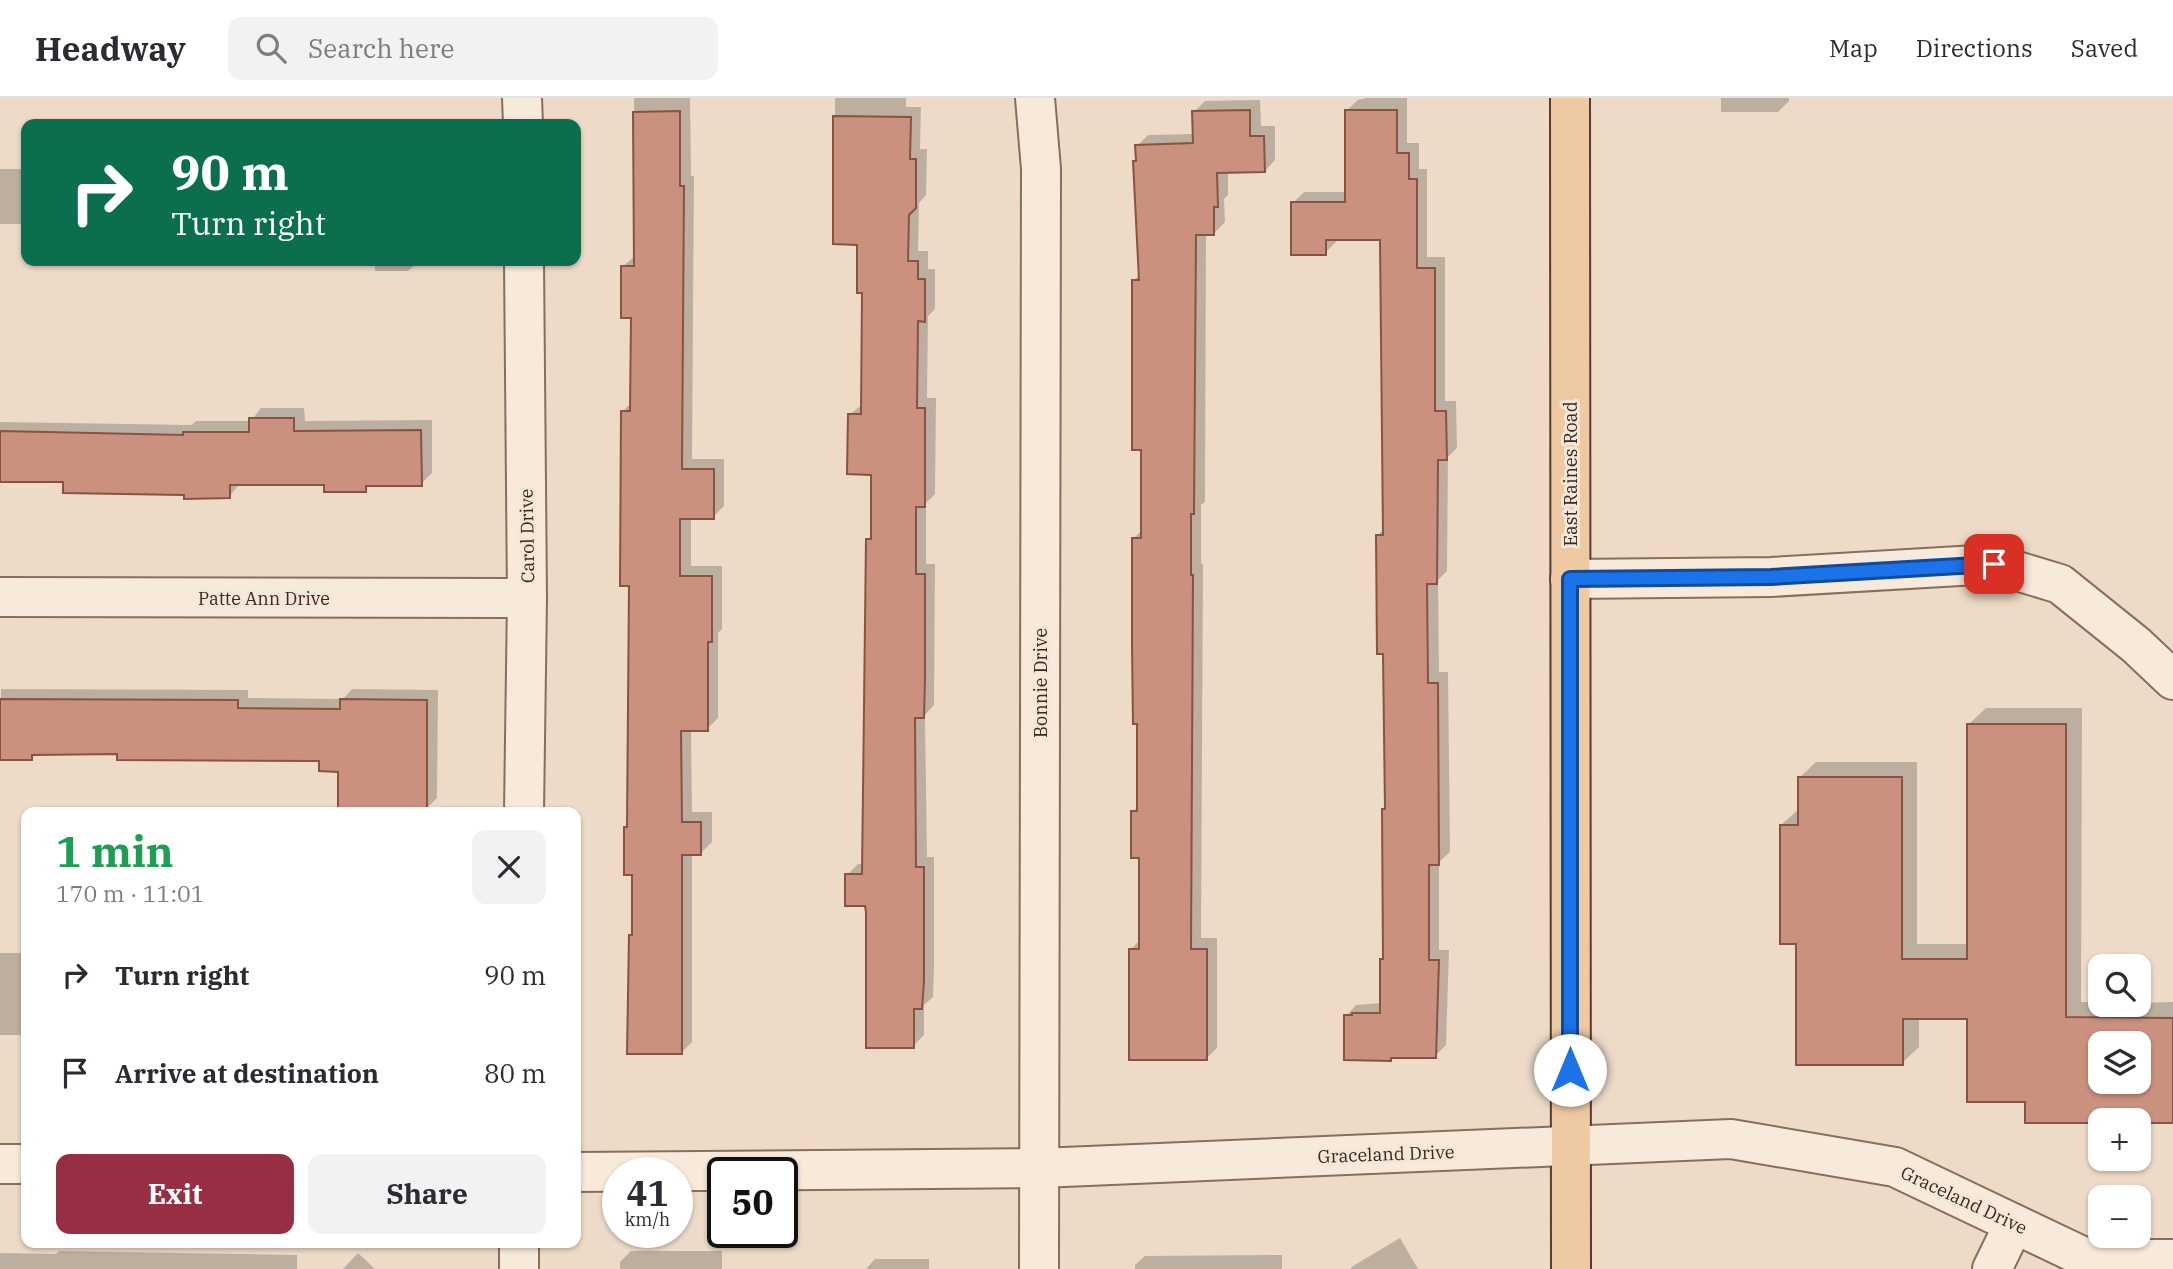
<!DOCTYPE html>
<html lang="en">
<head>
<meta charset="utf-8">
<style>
	:root { --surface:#fff; --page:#f2f2f3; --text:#2b2b33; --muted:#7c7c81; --line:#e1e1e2; --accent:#962f43 }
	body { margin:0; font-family:"IBM Plex Serif",serif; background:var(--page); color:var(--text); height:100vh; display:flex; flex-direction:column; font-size:26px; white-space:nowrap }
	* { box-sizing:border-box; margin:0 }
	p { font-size:23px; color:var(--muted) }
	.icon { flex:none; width:38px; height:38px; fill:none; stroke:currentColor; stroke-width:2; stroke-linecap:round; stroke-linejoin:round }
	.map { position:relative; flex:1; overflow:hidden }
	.side { position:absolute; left:21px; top:709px; width:560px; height:441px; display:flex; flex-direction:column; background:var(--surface); border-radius:14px; box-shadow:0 2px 5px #0004 }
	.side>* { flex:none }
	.top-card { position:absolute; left:21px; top:21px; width:560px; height:147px; border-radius:14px; box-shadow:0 2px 5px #0004; background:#0b6e4f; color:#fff; overflow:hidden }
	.tools { position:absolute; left:2088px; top:856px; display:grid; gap:14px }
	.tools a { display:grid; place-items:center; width:63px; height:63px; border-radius:14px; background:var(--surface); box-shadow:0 2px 5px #0004; font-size:35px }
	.speed { position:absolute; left:602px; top:1059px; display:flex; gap:14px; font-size:35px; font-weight:700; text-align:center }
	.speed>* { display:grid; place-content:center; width:91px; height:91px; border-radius:50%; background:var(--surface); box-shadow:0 2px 5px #0004; line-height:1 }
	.speed small { font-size:18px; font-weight:400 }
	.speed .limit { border:4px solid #111; border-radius:10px; background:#fff; color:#111 }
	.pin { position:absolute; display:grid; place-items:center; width:60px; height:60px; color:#fff; margin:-30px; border-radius:14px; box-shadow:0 4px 10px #0006 }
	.me { position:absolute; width:77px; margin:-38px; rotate:0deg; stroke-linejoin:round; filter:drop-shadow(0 0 5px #0008) }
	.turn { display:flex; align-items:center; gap:24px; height:147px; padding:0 35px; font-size:32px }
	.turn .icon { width:91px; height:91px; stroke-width:2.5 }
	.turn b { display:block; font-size:49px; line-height:60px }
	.round { display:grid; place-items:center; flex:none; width:74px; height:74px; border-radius:14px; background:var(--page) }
	.head { display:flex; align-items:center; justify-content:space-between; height:119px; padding:0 35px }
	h1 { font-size:42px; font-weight:700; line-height:52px; color:#1e9e55 }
	.cta { display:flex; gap:14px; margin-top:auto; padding:14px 35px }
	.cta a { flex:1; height:80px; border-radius:14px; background:var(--accent); color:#fff; font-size:28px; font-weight:700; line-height:80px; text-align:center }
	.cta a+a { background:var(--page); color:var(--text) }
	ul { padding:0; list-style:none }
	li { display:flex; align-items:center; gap:21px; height:98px; padding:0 35px }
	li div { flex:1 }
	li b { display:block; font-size:26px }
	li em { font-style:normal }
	header { display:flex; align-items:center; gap:42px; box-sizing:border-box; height:98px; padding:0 35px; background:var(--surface); border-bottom:2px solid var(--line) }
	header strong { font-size:33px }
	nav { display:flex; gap:38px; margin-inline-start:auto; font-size:24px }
	.search { width:490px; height:63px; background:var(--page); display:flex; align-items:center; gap:18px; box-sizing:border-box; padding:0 24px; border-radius:14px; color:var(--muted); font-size:26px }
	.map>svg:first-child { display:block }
	.shadow { fill:#0003; fill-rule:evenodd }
	.building { fill:#ca917f; stroke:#885244; stroke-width:2; fill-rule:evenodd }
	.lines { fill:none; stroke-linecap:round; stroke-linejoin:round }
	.minor-casing { stroke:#896d5d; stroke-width:42 }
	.major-casing { stroke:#573c31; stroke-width:42 }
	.minor { stroke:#f8eadb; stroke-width:38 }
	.major { stroke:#efc9a2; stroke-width:38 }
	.route-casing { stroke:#114b97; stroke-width:18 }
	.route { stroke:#1a73e8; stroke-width:12 }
	.labels { text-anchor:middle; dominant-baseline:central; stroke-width:6; stroke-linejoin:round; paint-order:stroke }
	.street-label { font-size:18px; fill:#3a2820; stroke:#f5e7d7 }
</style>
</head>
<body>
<header>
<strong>Headway</strong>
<div class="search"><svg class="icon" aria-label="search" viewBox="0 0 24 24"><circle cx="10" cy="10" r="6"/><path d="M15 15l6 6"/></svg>Search here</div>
<nav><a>Map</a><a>Directions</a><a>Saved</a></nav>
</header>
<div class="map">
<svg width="2173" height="1171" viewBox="0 0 2173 1171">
	<rect width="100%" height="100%" fill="#eddbc8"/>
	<g class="shadow">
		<path d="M634 0H690L691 78H694L692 361H724V408L713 419H691V468H722V531L718 535V620L707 631H691L692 714H712V744L701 755H692V944L681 955 630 837 634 834V776L625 730 629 727 630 486 622 314 632 304 633 218 623 168 635 158Z"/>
		<path d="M835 0H906V9H921L920 51H927L926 97 919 105 918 153H928V171H935V211L928 218 927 300H936L935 396 926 405V466H935L934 607 925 617 927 759H934V871L933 899 924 907V937L913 948 866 806 847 777 858 766H863L868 441 872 437V375L849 317 863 306V193L858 145H835Z"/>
		<path d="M1367 0H1407V45H1419V71H1427V159H1445V303H1456L1457 350 1448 359 1447 473 1438 482 1439 574H1448L1450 754 1439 764V852H1449L1446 947 1435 958H1394L1391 961 1346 918 1356 907 1382 905 1385 860 1384 712 1387 709 1385 554 1378 437 1385 430 1382 140H1336V144L1325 155 1293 105 1304 94H1347V12L1358 2Z"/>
		<path d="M1721 0H1789V3L1778 14H1721Z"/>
		<path d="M1260 2 1261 28H1275V62L1265 73H1228V97L1224 101 1225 124 1214 135H1206L1205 404 1201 407V466H1203L1201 840H1217V950L1206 961 1131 851 1141 841V758L1133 714 1138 708 1134 440 1142 432 1143 350 1134 182 1141 175 1135 64 1138 61 1137 48 1148 37 1195 36 1194 14 1205 3Z"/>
		<rect x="0" y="71" width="26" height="55"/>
		<path d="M375 163H419L408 173H375Z"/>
		<path d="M261 310H304L305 323 432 322V375L421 386H371L365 392 326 385H240L229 399 65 383 0 382V324L192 327 196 323H251Z"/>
		<path d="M1 591 248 592V600L343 601 352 591 438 592 437 700 426 711 321 661 119 654 37 655 31 661 0 660Z"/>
		<path d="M1986 610H2082L2081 904H2100V906L2173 904V1023H2100L1969 919H1919V949L1902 965 1798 844 1781 727 1799 711V680L1816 664H1917V846H1969V626ZM2100 945H2138V984H2100Z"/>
		<path d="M0 855H26V934L23 937H0Z"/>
		<path d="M1400 1140 1418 1171H1350L1353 1168Z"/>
		<path d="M59 1153 297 1157V1171H0V1155L56 1156Z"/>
		<path d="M631 1153H722V1171H620V1164Z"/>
		<path d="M358 1155 375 1171H343Z"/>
		<path d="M1282 1157V1171H1135V1167L1145 1158Z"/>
		<path d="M875 1161H929V1171H866Z"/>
	</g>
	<g class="building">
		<path d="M1250 12V38H1264L1265 74 1217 75 1218 109H1214V137H1196L1194 416H1191V477H1193L1191 851H1207V962H1129V851H1139V760H1131V713H1137V626H1133L1132 548V440H1141V352H1132V182H1139L1133 63H1136L1135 47 1193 45 1192 13Z"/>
		<path d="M1345 12H1397V55H1409V81H1417V170H1435V313H1446L1447 362H1438L1437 486H1427L1428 585H1438L1439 767H1429V862H1439L1436 960H1391V963L1344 962V917H1352V915H1380V861H1383L1382 711H1385L1383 556H1377L1376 437H1383L1380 142H1326V157H1291V104H1345Z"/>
		<path d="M680 13V88H684L682 371H714V421H680V478H712V544H708V633H681L682 724H701V757H682V956H627L629 837H632V777H624V729H627L629 488H620L621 313H630L631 220H621V168H634L633 14Z"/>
		<path d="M833 18 911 19 910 61H916V110L909 117 908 163H918V181H925V224L918 223 917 310H925V409H916V476H925V581L924 620H915L916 769H924V883L922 911H914V950H866V814L865 808H845V776H862L866 441H871V377L847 376 848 316H861L862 195H857V147L833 146Z"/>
		<path d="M249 320H294V333L421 332 422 388H366V394H324V387H230V400L184 401V397L63 395V384H0V333L183 337V334H249Z"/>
		<path d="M0 601 238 602V610L340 611V601L427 602V713L338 712V674L319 673V663L117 662V656L32 657V662H0Z"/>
		<path d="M1967 626H2066V919L2173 920V1025H2138V1022H2100V1025H2025V1004H1967V921H1903V967H1796V846H1780V727H1798V679H1902V861H1967ZM2100 945H2138V984H2100Z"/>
	</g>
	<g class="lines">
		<defs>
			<g id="minor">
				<path d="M522 0 523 26"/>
				<path d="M1035 0 1041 71 1039 1171"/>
				<path d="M524 163 527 500 524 714"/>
				<path d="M1570 481 1771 479 1994 466 2060 486 2136 547 2173 582"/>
				<path d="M0 499 527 500"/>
				<path d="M0 1066H26"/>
				<path d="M576 1074 1040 1070 1731 1041 1895 1069 2088 1161H2173"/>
				<path d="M519 1144V1171"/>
				<path d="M1992 1171 2014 1126"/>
			</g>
			<path id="major" d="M1570 0 1571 1171"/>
		</defs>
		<use href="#minor" class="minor-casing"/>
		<use href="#major" class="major-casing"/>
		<use href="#minor" class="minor"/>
		<use href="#major" class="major"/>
	</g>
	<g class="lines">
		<defs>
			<path id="route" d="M1570 972V481L1771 479 1994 466"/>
		</defs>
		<use href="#route" class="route-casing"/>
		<use href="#route" class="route"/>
	</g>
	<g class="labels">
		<g class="street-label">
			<text transform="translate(1570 376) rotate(-90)">East Raines Road</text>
			<text transform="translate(527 438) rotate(-91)">Carol Drive</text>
			<text x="264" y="500">Patte Ann Drive</text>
			<text transform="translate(1040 585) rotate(-90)">Bonnie Drive</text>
			<text transform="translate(1386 1056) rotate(-2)">Graceland Drive</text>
			<text transform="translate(1964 1102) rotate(25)">Graceland Drive</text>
		</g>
	</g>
</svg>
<div class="tools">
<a><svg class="icon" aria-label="search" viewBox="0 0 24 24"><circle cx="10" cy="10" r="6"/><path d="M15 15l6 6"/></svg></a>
<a><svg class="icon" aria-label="layers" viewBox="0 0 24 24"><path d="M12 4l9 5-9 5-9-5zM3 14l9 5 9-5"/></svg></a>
<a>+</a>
<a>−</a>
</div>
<div class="speed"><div>41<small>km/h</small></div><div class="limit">50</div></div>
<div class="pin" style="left:1994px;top:466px;background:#d93025"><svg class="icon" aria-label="arrive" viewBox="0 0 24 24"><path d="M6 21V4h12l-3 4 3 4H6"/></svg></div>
<svg class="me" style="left:1570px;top:972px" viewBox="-20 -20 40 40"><circle r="19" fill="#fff"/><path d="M0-13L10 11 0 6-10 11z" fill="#1a73e8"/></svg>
<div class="top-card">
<div class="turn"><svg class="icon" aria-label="right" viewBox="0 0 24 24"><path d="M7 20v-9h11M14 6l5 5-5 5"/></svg><div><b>90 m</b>Turn right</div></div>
</div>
<section class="side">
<div class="head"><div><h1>1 min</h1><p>170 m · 11:01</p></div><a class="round"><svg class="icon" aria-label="close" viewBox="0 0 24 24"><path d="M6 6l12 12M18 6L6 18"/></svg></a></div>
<ul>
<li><svg class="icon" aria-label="right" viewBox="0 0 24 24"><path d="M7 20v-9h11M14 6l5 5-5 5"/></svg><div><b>Turn right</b></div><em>90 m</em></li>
<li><svg class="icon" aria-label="arrive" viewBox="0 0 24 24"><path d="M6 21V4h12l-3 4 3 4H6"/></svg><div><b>Arrive at destination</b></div><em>80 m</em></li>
</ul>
<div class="cta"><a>Exit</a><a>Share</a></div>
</section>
</div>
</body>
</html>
